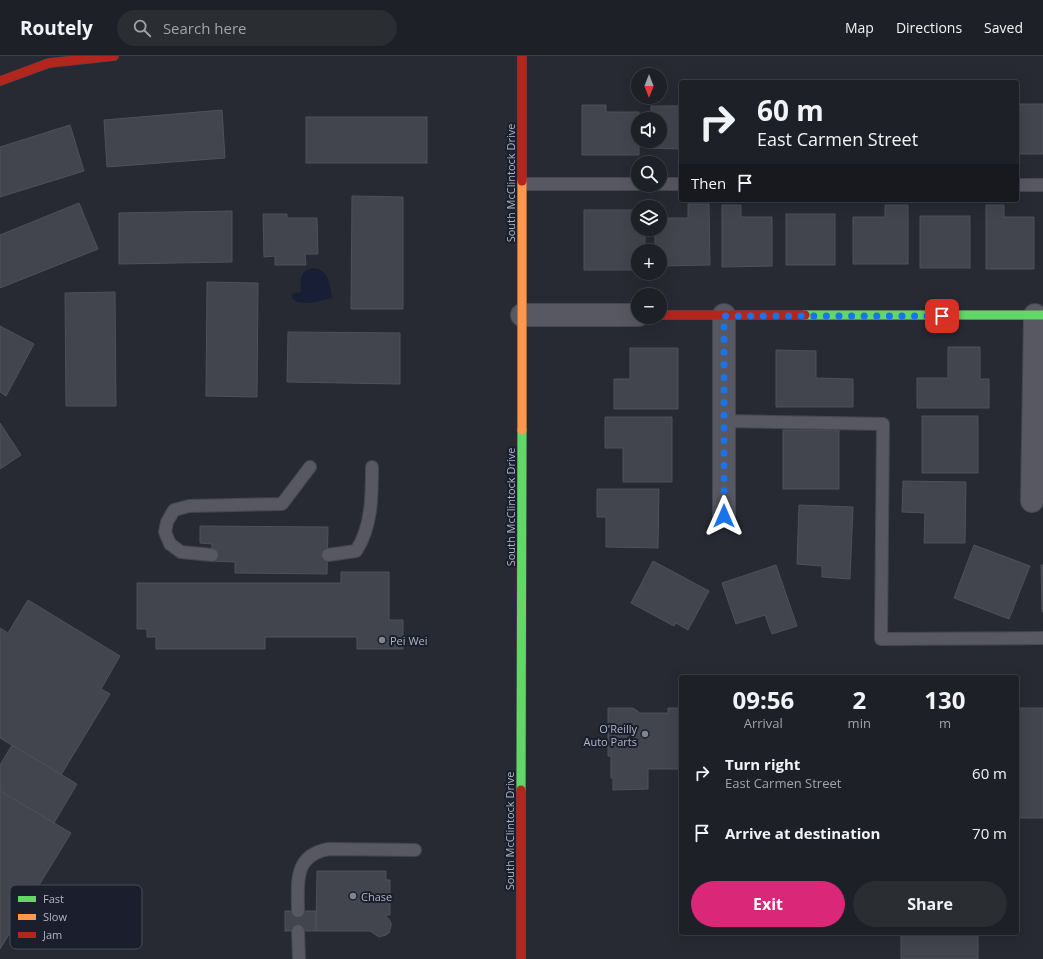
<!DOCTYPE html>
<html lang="en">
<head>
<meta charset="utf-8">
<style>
	:root { --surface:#1d2026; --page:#2a2d32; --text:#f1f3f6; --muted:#a0a3a7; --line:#3b3e43; --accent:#db2777 }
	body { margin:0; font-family:"Open Sans",sans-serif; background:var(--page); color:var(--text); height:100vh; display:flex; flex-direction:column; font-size:15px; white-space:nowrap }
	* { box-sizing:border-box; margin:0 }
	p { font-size:13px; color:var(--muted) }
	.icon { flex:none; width:22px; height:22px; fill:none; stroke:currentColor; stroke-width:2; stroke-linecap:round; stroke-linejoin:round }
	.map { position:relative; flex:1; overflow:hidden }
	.details { position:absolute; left:679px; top:619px; width:340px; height:260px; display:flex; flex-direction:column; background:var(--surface); border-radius:4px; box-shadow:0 4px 16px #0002,0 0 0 1px var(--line) }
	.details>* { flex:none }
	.hud { position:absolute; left:679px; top:24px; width:340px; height:122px; border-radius:4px; box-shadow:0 4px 16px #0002,0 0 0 1px var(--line); background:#1d2026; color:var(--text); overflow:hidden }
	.needle { width:26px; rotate:180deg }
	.fabs { position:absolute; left:631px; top:12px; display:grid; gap:8px }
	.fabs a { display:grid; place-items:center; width:36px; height:36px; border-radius:50%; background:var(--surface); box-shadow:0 4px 16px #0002,0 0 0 1px var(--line); font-size:20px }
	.pin { position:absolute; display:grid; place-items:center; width:34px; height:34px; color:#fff; margin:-17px; border-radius:8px; box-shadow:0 2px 6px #0006 }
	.me { position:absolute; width:44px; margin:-22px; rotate:0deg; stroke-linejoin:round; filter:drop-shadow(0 0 3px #0008) }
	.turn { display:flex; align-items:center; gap:14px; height:84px; padding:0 12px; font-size:18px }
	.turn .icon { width:52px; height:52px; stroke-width:2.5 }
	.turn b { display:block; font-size:28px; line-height:34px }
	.then { display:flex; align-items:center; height:38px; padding:0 12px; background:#0003; gap:8px; font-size:15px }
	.eta { display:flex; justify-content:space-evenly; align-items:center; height:68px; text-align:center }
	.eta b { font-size:24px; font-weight:700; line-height:28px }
	.primary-button { display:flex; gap:8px; margin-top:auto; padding:8px 12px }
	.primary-button a { flex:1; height:46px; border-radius:24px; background:var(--accent); color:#fff; font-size:16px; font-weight:700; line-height:46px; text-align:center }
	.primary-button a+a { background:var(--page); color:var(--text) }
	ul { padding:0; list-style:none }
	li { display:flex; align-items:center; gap:12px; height:60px; padding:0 12px }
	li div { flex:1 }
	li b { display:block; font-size:15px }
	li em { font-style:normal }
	header { display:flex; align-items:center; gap:24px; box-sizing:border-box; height:56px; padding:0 20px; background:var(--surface); border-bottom:1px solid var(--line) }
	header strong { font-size:19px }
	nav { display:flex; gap:22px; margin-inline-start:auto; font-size:14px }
	.search { width:280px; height:36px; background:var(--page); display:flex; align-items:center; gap:10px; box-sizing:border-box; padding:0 14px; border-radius:22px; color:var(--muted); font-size:15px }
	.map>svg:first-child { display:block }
	.water { fill:#181e35 }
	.building { fill:#42454e; stroke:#4e515b }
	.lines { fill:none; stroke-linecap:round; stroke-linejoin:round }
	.lane-casing { stroke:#444750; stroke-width:14 }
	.street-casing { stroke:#444750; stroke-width:24 }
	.fast-casing { stroke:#444750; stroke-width:10 }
	.slow-casing { stroke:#444750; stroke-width:10 }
	.jam-casing { stroke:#444750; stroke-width:10 }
	.lane { stroke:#575861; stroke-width:12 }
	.street { stroke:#575861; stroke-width:22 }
	.fast { stroke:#63d668; stroke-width:9 }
	.slow { stroke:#ff974d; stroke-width:9 }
	.jam { stroke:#b3261e; stroke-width:9 }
	.route { stroke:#1a73e8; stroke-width:7; stroke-dasharray:0 12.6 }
	.poi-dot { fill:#808492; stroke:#1b1f2d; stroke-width:1.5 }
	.labels { text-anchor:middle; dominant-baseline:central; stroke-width:4; stroke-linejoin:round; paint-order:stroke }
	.street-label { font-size:11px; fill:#b0b4c5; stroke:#1b1f2d }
	.poi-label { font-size:11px; fill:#b0b4c5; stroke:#1b1f2d; text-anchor:start }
	.key { fill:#1b1f2d; stroke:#484c5b; stroke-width:1 }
	.key-label { font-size:11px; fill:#b0b4c5 }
</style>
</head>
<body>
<header>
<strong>Routely</strong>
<div class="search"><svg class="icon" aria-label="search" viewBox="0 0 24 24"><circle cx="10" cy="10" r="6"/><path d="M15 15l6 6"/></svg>Search here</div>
<nav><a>Map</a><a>Directions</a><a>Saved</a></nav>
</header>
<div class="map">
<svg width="1043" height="903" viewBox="0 0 1043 903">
	<rect width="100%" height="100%" fill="#272a33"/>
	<path class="water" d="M314 212C329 214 330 229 332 242 321 244 301 252 292 242V238L301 236C300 224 300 214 314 212Z"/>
	<g class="building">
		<rect x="1017" y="48" width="26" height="50"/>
		<path d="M582 49H606V56H639V99H582Z"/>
		<path d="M651 50H680L681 93 650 92 651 85H660V63H651Z"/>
		<path d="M222 54 225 102 107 111 104 64Z"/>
		<rect x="306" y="61" width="121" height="46"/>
		<path d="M70 69 84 115 0 141V91Z"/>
		<path d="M352 140 403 141V253H351Z"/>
		<path d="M79 147 98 193 0 232V179Z"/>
		<path d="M688 148H709L710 209 660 210V195H655V173H660V162H688Z"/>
		<path d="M722 149H741V161H772V210L722 211Z"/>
		<path d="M885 149H908V208H853V161H885Z"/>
		<path d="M986 149H1004V161H1034V213H986Z"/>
		<path d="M584 154H638V173H645V195H638V214H584Z"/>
		<path d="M232 155V206L119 208V157Z"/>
		<path d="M263 158H287V162H317L318 198H305L306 209H275V200L264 201Z"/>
		<rect x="786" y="158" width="49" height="51"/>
		<rect x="920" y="160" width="50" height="52"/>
		<path d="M207 226 258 227 257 341 206 340Z"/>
		<path d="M115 236 116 350H66L65 237Z"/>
		<path d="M0 270 34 288 6 340 0 336Z"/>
		<path d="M288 276 400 277V328L287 326Z"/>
		<path d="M948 291H980V323H989V352H917V322H948Z"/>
		<path d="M630 292H678V353H614V323H630Z"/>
		<path d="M776 294 816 295V322L853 323V351H776Z"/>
		<rect x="922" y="360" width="56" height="57"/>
		<path d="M605 361H672V426H623V392H605Z"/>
		<path d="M0 367 21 399 0 413Z"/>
		<rect x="783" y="374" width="56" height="59"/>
		<path d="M903 425 966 426 965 487H924L925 457 902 456Z"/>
		<path d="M597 433H659L658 492 606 491V461H597Z"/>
		<path d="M799 449 853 451 850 523 822 521V510L797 508Z"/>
		<path d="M200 470 328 471 327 518 235 517V506L212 505V488L200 487Z"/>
		<path d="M974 489 1030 510 1009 563 954 542Z"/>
		<path d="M653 505 709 535 688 574 676 567 674 570 631 547Z"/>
		<path d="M776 509 797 570 772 578 765 559 736 568 722 527Z"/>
		<path d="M1041 509H1043V556H1042Z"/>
		<path d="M341 516H389V564H403V593H357V581H265V593H156V581H147V573H137V527H341Z"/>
		<path d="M28 544 120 600 101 633 110 638 61 719 0 682V572L8 577Z"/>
		<path d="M608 652H633L640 657H668V652H681V713H648V733L613 734V722H611V700H608Z"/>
		<rect x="1017" y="652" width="26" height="110"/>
		<path d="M12 689 77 728 54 767 0 735V709Z"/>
		<path d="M0 735 71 777 0 893Z"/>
		<path d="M317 815H386V824H390V859H384L389 863 391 867V870L389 877 386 879 379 881 370 875H316Z"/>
		<rect x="285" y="855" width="31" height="20"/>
		<rect x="901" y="877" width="77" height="26"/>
	</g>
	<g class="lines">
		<defs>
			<g id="lane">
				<path d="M522 128H638"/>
				<path d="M660 128H681"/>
				<path d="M1017 129H1043"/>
				<path d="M724 365 883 368 881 583 1043 582"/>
				<path d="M212 499 181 496 170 488 165 476 167 466 174 454 189 450 282 448 310 411"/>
				<path d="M328 499 356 495C372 471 372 439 372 411"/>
				<path d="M298 855C298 827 293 799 329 793L415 794"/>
				<path d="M298 875 299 903"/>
			</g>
			<g id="street">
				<path d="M522 259H638"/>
				<path d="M724 259V460"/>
				<path d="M1032 445 1035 259"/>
			</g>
			<g id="fast">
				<path d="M805 259H1043"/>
				<path d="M521 734 522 374"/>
			</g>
			<path id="slow" d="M522 374V125"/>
			<g id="jam">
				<path d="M0 25 49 7 114 0"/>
				<path d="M522 125V0"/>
				<path d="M660 259H805"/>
				<path d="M521 903V734"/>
			</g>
		</defs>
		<use href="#lane" class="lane-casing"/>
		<use href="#street" class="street-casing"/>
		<use href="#fast" class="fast-casing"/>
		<use href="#slow" class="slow-casing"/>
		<use href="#jam" class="jam-casing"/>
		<use href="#lane" class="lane"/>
		<use href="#street" class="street"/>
		<use href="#fast" class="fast"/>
		<use href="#slow" class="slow"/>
		<use href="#jam" class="jam"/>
	</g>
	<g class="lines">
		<path class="route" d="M724 460V260H942"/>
	</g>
	<g class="poi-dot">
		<circle cx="382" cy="584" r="4"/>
		<circle cx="645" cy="678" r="4"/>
		<circle cx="353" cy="840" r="4"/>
	</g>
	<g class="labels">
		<g class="street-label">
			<text transform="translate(510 127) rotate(-90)">South McClintock Drive</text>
			<text transform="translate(510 451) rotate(-90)">South McClintock Drive</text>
			<text transform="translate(509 775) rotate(-90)">South McClintock Drive</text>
		</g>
		<g class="poi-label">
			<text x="390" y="584">Pei Wei</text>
			<text x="637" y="672" text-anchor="end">O'Reilly<tspan x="637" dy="13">Auto Parts</tspan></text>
			<text x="361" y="840">Chase</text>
		</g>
	</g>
	<rect x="10" y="829" width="132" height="64" rx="6" class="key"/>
	<rect x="18" y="840" width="18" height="6" fill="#63d668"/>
	<rect x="18" y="858" width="18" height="6" fill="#ff974d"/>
	<rect x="18" y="876" width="18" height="6" fill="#b3261e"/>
	<g class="key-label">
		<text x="43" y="847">Fast</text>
		<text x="43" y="865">Slow</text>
		<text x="43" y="883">Jam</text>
	</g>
</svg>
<div class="fabs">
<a><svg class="needle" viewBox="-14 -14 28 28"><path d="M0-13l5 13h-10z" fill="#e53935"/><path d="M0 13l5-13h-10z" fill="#a0a3a7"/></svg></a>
<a><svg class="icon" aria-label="sound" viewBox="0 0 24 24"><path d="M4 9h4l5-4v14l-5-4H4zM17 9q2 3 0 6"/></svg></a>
<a><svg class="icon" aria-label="search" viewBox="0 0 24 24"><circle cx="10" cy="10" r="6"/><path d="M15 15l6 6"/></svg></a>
<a><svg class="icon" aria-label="layers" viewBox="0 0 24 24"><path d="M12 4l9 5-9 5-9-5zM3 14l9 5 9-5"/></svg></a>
<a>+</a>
<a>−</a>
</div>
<div class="pin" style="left:942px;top:260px;background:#d93025"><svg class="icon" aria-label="arrive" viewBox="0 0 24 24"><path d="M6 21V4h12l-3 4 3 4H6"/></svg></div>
<svg class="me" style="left:724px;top:460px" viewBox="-20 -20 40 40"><path d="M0-17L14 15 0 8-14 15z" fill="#1a73e8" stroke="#fff" stroke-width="4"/></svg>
<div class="hud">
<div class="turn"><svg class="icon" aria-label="right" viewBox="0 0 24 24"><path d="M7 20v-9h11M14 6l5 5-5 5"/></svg><div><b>60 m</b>East Carmen Street</div></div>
<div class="then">Then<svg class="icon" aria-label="arrive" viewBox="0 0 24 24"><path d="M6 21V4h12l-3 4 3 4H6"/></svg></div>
</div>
<section class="details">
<div class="eta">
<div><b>09:56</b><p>Arrival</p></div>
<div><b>2</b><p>min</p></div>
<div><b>130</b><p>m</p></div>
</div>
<ul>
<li><svg class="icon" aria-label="right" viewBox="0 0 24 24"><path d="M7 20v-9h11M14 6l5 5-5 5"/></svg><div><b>Turn right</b><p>East Carmen Street</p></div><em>60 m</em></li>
<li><svg class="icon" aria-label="arrive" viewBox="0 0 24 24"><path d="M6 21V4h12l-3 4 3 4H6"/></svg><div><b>Arrive at destination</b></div><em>70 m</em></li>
</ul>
<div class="primary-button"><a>Exit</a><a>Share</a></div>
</section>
</div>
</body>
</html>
